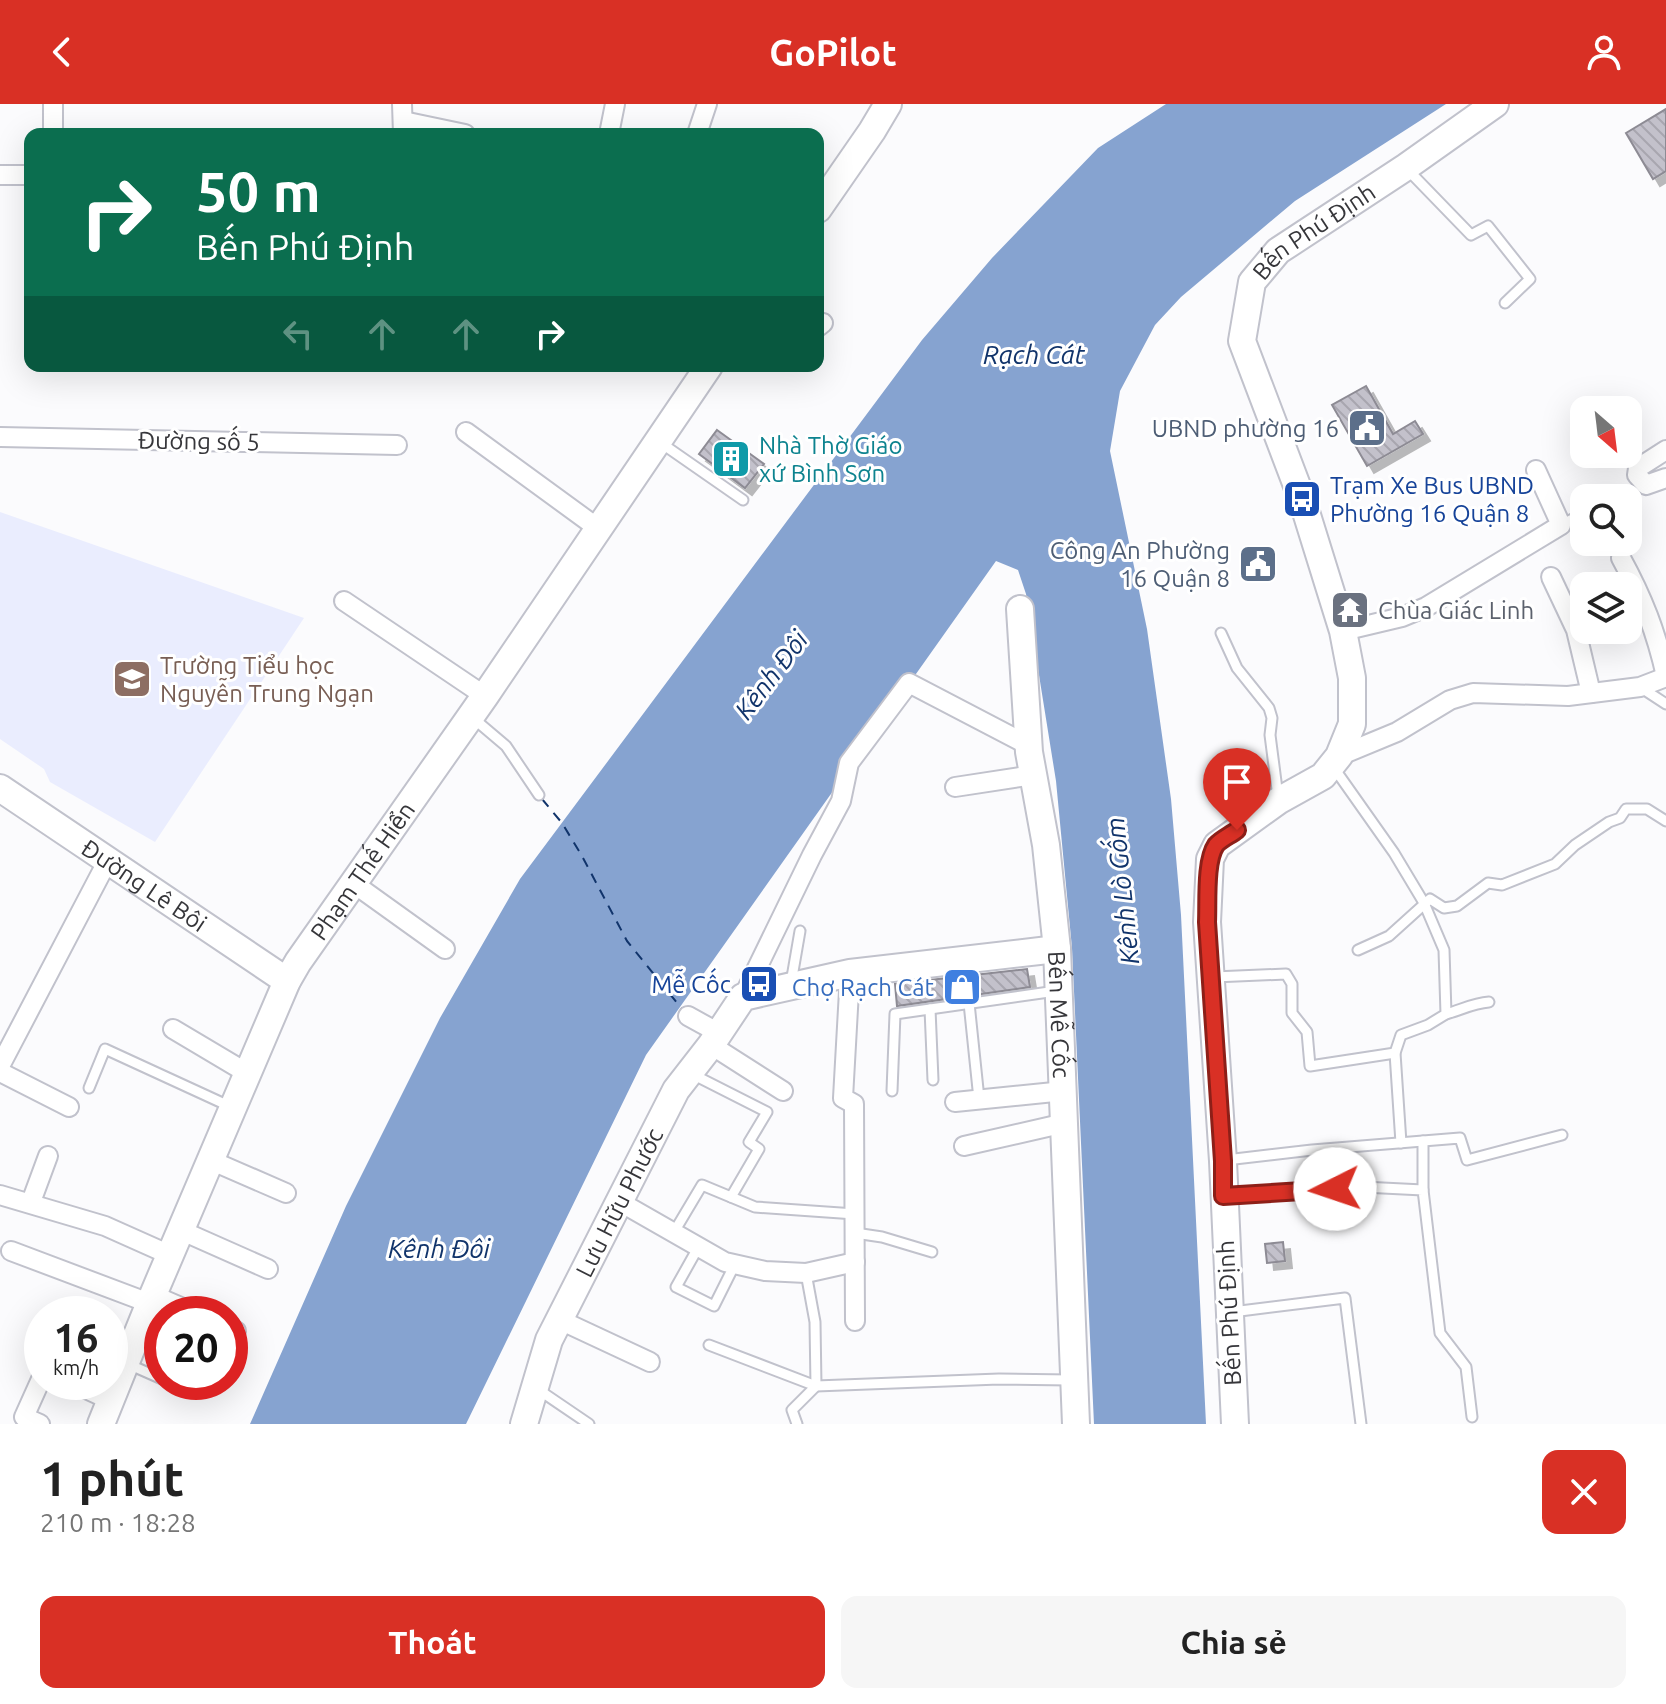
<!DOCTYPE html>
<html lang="vi">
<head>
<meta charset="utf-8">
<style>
	:root { --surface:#fff; --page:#f6f6f6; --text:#222; --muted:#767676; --accent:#d93025 }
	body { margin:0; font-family:Ubuntu,sans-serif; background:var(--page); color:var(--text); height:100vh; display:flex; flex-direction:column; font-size:30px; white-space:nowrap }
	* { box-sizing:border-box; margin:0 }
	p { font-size:26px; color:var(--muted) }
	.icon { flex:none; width:44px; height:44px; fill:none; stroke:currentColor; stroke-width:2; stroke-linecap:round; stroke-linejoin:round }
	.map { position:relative; height:1320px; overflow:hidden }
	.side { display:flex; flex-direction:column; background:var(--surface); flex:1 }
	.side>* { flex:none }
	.guide { position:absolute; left:24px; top:24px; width:800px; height:244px; border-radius:16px; box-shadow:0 8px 32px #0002; background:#0b6e4f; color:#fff; overflow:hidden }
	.needle { width:52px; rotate:152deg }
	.fabs { position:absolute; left:1570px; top:292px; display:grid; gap:16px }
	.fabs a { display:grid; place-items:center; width:72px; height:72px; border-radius:16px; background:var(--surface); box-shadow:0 8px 32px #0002; font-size:40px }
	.speed { position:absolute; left:24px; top:1192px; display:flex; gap:16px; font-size:40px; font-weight:700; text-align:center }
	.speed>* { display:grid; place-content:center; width:104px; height:104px; border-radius:50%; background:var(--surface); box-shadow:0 8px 32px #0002; line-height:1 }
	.speed small { font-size:20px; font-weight:400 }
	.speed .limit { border:12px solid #d22; background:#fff; color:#111 }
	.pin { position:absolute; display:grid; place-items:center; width:68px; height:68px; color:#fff; margin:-82px -34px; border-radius:50% 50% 50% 0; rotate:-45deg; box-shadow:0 0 8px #0007 }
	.pin .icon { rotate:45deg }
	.me { position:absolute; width:88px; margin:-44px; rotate:266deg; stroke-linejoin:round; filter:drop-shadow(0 0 6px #0008) }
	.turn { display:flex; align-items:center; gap:28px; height:168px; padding:0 40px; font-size:36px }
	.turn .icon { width:104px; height:104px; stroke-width:2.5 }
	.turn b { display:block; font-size:56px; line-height:68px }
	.lanes { display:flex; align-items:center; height:76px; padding:0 40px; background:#0003; justify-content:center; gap:40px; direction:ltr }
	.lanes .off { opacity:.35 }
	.round { display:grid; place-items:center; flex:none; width:84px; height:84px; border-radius:16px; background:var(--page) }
	.summary { display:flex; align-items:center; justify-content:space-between; height:136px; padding:0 40px }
	h1 { font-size:48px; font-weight:700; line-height:60px }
	.button { display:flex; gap:16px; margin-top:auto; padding:16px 40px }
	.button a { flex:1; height:92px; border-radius:16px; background:var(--accent); color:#fff; font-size:32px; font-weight:700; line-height:92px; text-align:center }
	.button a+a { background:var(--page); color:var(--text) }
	header { display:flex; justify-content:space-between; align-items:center; height:104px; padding:0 40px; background:var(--accent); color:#fff; font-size:36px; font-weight:700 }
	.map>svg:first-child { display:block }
	.built { fill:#eaedfe }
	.water { fill:#86a3d0 }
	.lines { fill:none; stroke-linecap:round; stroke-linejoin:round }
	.ferry { stroke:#11346b; stroke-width:2; stroke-dasharray:10 8; stroke-linecap:butt }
	.building { fill:url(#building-back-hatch); stroke:#8d8b94; stroke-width:2; filter:url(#shadow) }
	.lane-casing { stroke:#c1c2cc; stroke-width:13 }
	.street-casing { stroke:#c1c2cc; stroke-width:22 }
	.secondary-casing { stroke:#c1c2cc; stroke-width:30 }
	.lane { stroke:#fff; stroke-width:9 }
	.street { stroke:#fff; stroke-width:18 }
	.secondary { stroke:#fff; stroke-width:26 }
	.route-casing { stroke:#8d1f18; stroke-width:20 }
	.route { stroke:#d93025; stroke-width:14 }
	.labels { text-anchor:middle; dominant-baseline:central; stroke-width:6; stroke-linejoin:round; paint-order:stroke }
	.street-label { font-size:24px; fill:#36363a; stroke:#fff }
	.service-label { font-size:24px; fill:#4e5e75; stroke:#fff; text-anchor:end }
	.culture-label { font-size:24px; fill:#0d838f; stroke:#fff; text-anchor:start }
	.transit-label { font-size:24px; fill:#164399; stroke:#fff; text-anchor:start }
	.worship-label { font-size:24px; fill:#5b616d; stroke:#fff; text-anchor:start }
	.education-label { font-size:24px; fill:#785e54; stroke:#fff; text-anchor:start }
	.shop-label { font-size:24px; fill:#366cbe; stroke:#fff; text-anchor:end }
	.water-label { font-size:26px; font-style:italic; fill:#11346b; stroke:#fff }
</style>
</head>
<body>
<header><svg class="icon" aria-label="back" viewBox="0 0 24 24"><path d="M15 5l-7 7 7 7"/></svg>GoPilot<svg class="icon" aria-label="person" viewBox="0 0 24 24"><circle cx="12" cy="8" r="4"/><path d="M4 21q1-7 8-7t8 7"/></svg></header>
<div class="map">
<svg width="1666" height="1320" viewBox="0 0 1666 1320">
	<defs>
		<pattern id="building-back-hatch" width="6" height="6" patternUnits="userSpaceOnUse" patternTransform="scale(2)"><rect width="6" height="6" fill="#c3c1cb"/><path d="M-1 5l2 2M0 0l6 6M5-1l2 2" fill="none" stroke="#a8a6af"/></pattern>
		<filter id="shadow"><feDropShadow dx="7" dy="7" stdDeviation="0" flood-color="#0004"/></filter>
	</defs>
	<rect width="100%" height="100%" fill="#fbfbfd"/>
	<path class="built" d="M0 408 304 514 155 738 50 678 44 665 0 635Z"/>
	<path class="water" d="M1166 0H1446L1295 97 1181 193 1155 221 1120 287 1110 347 1147 525 1171 695 1181 811 1206 1320H1094L1072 844 1056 677 1026 490 1018 466 996 457 646 951 466 1320H250L346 1102 440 914 520 775 922 236 992 154 1098 44Z"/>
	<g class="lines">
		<path class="ferry" d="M542 695 562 719 582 752 627 837 682 905"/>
	</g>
	<g class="building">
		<path d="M1666 5V67L1653 75 1626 29Z"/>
		<path d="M1366 282 1393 330 1415 317 1423 330 1367 362 1332 301Z"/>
		<path d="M717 326 764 360 745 384 699 350Z"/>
		<path d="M1027 865 1030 883 897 902 895 880Z"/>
		<path d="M1283 1138 1285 1157 1267 1159 1265 1140Z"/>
	</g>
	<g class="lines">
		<defs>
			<g id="lane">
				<path d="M1408 66 1471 131 1488 122 1530 175 1505 199"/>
				<path d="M661 339 743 396"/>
				<path d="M1561 421 1584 409"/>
				<path d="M1221 529 1237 564 1269 604 1272 614 1270 631 1278 693"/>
				<path d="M1640 583 1666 600"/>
				<path d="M473 614 506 642 539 691"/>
				<path d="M1334 664 1394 749 1424 799 1444 846 1446 910 1428 921 1401 931 1395 949 1401 1039"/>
				<path d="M1358 846 1389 832 1430 795 1444 804 1457 802 1488 779 1502 781 1555 760 1575 741 1609 718 1620 714 1626 705H1647L1666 717"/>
				<path d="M1214 873 1286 870 1292 880V909L1307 928 1310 962 1395 949"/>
				<path d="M791 879 800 827"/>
				<path d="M969 899 979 995"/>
				<path d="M930 905 933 976"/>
				<path d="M1446 910C1461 906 1473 899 1489 898"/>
				<path d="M690 969 767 1008 749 1038 759 1045 731 1093"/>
				<path d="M89 984 105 945 229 1002"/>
				<path d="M892 987 895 910 1056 887"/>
				<path d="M1226 1056 1312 1046 1460 1034 1467 1056 1562 1031"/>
				<path d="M1423 1086V1037"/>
				<path d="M1226 1092 1363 1083 1423 1086 1440 1229 1466 1263 1472 1313"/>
				<path d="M674 1128 702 1081 755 1103 855 1110"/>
				<path d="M855 1129 882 1133 932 1148"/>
				<path d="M699 1142 676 1183 714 1202 735 1160"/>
				<path d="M1232 1208 1345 1194 1361 1320"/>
				<path d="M709 1241 816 1282 999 1275 1070 1276"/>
				<path d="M128 1260 162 1275"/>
				<path d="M169 1278 191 1288"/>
				<path d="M539 1286 589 1320"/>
				<path d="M797 1320 792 1306 816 1282 815 1218 806 1169"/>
			</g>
			<g id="street">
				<path d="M53 0V30"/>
				<path d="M402 0 403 30"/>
				<path d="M403 17 465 30"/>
				<path d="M609 30 615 0"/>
				<path d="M697 30 707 0"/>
				<path d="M0 71H30"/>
				<path d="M818 223 823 219"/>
				<path d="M466 328 599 425"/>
				<path d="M0 333 397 341"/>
				<path d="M1666 346 1638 364 1637 371 1646 381 1666 374"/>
				<path d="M1621 454C1643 494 1656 528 1666 572"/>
				<path d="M1551 473 1576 526 1591 589"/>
				<path d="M344 497 485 592"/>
				<path d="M1343 527 1402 513 1426 503 1561 421 1536 366"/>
				<path d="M1339 652 1397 628 1450 596 1473 589 1568 592 1640 583 1666 573"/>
				<path d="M955 683 1033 671"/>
				<path d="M353 779 445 845"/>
				<path d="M850 869 843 994 854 1000 855 1217"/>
				<path d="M743 893 812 751 841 697 849 659 909 579 1028 641"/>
				<path d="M688 912 719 929"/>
				<path d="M173 925 247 969"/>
				<path d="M711 941 783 987"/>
				<path d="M0 962 108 756"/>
				<path d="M0 968 69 1003"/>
				<path d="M955 998 1064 987"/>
				<path d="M964 1042 1065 1019"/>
				<path d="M210 1056 286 1089"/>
				<path d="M0 1091 105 1122 170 1151"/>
				<path d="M31 1098 48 1052"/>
				<path d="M620 1098 725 1158 765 1167 806 1169 855 1158"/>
				<path d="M180 1126 268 1165"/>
				<path d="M11 1147 149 1199"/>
				<path d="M153 1191 197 1210"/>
				<path d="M560 1216 650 1258"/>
				<path d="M230 1224 236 1227"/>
				<path d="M110 1240 130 1247"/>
				<path d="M71 1278 110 1296"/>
				<path d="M40 1320 24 1313 42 1273"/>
			</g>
			<g id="secondary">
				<path d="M818 105 872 27 888 0"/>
				<path id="s1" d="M1020 505 1029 648 1046 741 1057 845 1076 1320"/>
				<path id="s2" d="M0 684 287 877"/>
				<path id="s3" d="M101 1320 153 1191 287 877 298 858 485 592 709 262"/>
				<path id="s4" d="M524 1320 549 1236 676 986 711 941 743 893 850 869 1057 845"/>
				<path id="s5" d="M1235 1320 1223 1057 1207 818 1210 755 1217 741 1278 697 1323 672 1339 652 1352 620V574L1343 527 1302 395 1242 237 1252 178 1278 147 1406 63 1495 0"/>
			</g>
		</defs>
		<use href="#lane" class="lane-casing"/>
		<use href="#street" class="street-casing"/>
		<use href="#secondary" class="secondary-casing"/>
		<use href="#lane" class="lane"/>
		<use href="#street" class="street"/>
		<use href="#secondary" class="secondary"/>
	</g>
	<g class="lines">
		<defs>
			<path id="route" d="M1237 726C1231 731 1221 735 1216 741 1205 757 1208 798 1207 818L1223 1057V1092L1335 1085"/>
		</defs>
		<use href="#route" class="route-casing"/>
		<use href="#route" class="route"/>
	</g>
	<defs>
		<symbol id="civic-square" viewBox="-11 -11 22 22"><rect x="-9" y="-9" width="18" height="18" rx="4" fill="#5c6f8a" stroke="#fff"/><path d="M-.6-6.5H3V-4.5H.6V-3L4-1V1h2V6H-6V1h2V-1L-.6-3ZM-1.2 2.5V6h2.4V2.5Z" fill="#fff"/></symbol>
		<symbol id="building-square" viewBox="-11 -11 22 22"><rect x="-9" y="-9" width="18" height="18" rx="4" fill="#0f9aa8" stroke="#fff"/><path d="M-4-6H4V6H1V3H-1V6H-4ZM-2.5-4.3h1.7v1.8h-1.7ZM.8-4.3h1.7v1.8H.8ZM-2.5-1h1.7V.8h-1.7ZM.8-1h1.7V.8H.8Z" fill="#fff"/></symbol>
		<symbol id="bus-square" viewBox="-11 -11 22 22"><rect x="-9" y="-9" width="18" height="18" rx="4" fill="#1a4fb4" stroke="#fff"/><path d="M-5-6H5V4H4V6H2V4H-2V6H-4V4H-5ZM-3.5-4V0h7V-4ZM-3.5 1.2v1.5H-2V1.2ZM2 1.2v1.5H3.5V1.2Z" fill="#fff"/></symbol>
		<symbol id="temple-square" viewBox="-11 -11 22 22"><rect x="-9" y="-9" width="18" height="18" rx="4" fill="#6b7280" stroke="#fff"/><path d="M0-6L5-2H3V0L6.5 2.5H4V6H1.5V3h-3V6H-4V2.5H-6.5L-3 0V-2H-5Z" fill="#fff"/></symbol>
		<symbol id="school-square" viewBox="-11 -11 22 22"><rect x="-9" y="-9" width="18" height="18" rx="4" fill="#8d6e63" stroke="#fff"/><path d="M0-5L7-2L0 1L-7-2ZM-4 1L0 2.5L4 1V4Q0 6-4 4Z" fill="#fff"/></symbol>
		<symbol id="shop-square" viewBox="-11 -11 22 22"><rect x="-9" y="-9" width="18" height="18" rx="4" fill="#3f7fe0" stroke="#fff"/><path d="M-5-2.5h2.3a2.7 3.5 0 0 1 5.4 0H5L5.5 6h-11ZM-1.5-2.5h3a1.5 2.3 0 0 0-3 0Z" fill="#fff"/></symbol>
	</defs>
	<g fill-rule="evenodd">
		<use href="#civic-square" x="1345" y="302" width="44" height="44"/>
		<use href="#building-square" x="709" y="333" width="44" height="44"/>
		<use href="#bus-square" x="1280" y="373" width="44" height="44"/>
		<use href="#civic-square" x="1236" y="438" width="44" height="44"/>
		<use href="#temple-square" x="1328" y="484" width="44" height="44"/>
		<use href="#school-square" x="110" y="553" width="44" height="44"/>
		<use href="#bus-square" x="737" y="858" width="44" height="44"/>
		<use href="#shop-square" x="940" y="861" width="44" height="44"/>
	</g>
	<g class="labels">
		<g class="street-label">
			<text stroke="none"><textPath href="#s5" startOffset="1310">Bến Phú Định</textPath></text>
			<text transform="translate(199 337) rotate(1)">Đường số 5</text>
			<text stroke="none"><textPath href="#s3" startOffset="614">Phạm Thế Hiển</textPath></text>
			<text stroke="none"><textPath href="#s2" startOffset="174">Đường Lê Bôi</textPath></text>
			<text stroke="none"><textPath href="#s1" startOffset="408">Bến Mễ Cốc</textPath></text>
			<text stroke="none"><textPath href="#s4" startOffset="242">Lưu Hữu Phước</textPath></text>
			<text transform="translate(1229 1209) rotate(-93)">Bến Phú Định</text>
		</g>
		<g class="service-label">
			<text x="1339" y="324">UBND phường 16</text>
			<text x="1230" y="446">Công An Phường<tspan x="1230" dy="28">16 Quận 8</tspan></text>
		</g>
		<g class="culture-label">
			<text x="759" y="341">Nhà Thờ Giáo<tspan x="759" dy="28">xứ Bình Sơn</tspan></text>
		</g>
		<g class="transit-label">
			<text x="1330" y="381">Trạm Xe Bus UBND<tspan x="1330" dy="28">Phường 16 Quận 8</tspan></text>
			<text x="731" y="880" text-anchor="end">Mễ Cốc</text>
		</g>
		<g class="worship-label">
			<text x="1378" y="506">Chùa Giác Linh</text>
		</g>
		<g class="education-label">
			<text x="160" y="561">Trường Tiểu học<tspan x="160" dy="28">Nguyễn Trung Ngạn</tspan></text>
		</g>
		<g class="shop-label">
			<text x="934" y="883">Chợ Rạch Cát</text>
		</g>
		<g class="water-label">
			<text x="1034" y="250">Rạch Cát</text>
			<text transform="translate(771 571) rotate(-53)">Kênh Đôi</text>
			<text transform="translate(1122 787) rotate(-96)">Kênh Lò Gốm</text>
			<text x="439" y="1144">Kênh Đôi</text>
		</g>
	</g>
</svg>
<div class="fabs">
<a><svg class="needle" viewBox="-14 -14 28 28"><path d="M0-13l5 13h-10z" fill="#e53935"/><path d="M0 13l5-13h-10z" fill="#767676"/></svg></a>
<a><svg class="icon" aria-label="search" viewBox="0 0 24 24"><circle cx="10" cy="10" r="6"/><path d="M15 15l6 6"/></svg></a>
<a><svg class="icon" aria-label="layers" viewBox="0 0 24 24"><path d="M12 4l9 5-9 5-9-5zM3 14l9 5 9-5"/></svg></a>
</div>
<div class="speed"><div>16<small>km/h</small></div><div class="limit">20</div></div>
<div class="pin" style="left:1237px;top:726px;background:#d93025"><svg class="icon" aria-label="arrive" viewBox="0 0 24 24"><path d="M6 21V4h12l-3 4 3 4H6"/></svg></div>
<svg class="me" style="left:1335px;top:1085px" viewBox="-20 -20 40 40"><circle r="19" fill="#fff"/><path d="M0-13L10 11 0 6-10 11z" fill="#d93025"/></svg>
<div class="guide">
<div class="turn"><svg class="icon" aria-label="right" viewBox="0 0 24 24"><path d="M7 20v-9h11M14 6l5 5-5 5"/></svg><div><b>50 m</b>Bến Phú Định</div></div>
<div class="lanes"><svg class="icon off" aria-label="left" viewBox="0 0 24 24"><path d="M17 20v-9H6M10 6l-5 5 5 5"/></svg><svg class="icon off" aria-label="ahead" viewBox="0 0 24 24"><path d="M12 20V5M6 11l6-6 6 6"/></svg><svg class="icon off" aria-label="ahead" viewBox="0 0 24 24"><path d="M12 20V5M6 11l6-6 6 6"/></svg><svg class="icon" aria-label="right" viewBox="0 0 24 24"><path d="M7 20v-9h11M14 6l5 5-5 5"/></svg></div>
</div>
</div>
<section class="side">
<div class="summary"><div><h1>1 phút</h1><p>210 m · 18:28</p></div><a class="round" style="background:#d93025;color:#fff"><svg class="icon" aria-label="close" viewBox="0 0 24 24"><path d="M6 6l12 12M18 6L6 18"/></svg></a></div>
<div class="button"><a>Thoát</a><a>Chia sẻ</a></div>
</section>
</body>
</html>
